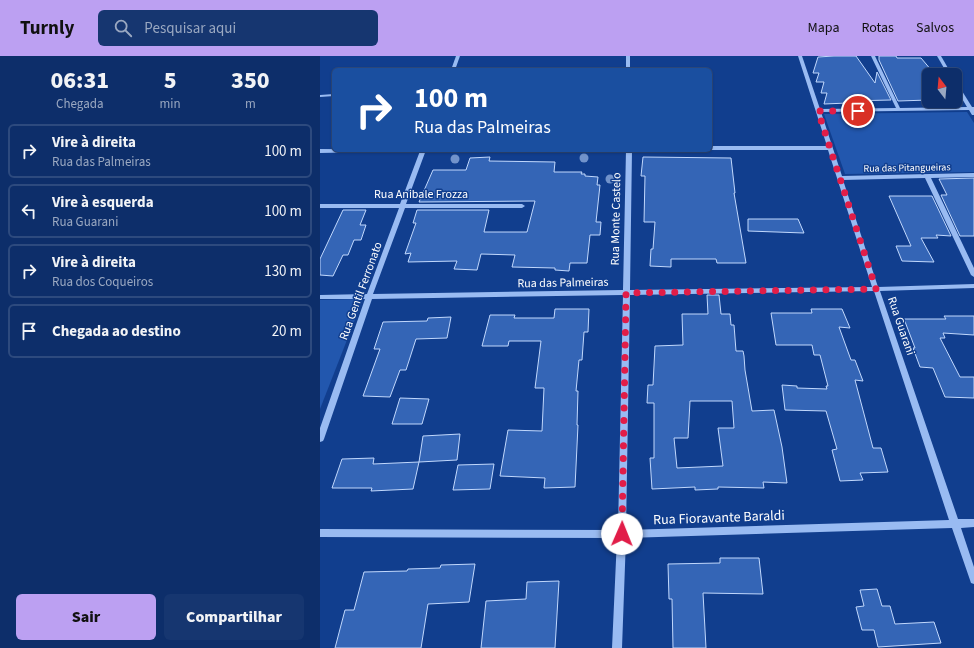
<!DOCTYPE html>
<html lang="pt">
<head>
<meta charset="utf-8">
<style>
	:root { --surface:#0d2e6a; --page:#163670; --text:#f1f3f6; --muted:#9aa8c1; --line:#2d4a7e; --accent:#bca0f2 }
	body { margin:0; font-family:"Source Sans 3",sans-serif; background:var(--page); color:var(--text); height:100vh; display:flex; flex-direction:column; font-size:15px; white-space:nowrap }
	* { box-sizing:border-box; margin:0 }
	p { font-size:13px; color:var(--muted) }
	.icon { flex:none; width:22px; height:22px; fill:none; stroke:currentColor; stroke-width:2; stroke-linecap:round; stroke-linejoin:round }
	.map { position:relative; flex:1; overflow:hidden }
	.details { display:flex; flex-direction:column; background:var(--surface); width:320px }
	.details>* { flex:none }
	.hud { position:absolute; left:12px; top:12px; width:380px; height:84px; border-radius:6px; box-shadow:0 1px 3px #0004,0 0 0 1px var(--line); background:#1a4fa0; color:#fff; overflow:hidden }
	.needle { width:26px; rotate:344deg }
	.fabs { position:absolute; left:602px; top:12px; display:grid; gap:8px }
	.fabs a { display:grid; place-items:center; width:40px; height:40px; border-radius:6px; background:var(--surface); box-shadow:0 1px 3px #0004,0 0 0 1px var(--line); font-size:20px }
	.pin { position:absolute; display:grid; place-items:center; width:34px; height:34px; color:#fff; margin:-17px; border:2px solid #fff; border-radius:50%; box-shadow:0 1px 4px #0007 }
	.me { position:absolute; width:44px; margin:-22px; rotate:1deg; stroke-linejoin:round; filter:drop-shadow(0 0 3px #0008) }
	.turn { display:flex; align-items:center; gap:14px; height:84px; padding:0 16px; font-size:18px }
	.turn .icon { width:52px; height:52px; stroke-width:2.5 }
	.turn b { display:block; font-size:28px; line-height:34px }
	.eta { display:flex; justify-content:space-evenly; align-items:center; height:68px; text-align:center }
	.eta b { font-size:24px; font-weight:800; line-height:28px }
	.cta { display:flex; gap:8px; margin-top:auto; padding:8px 16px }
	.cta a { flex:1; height:46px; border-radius:6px; background:var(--accent); color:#111; font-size:16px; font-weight:800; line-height:46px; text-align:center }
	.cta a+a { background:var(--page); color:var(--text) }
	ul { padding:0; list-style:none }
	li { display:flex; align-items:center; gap:12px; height:54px; margin:0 8px 6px; padding:0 8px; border:2px solid var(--line); border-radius:6px }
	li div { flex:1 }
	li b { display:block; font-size:15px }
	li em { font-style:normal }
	header { display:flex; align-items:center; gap:24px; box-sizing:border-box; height:56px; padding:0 20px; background:var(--accent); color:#111 }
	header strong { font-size:19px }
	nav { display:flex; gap:22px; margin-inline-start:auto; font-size:14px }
	.search { width:280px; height:36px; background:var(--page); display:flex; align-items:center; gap:10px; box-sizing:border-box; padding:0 14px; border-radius:6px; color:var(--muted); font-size:15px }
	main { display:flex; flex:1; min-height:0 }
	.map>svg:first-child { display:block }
	.green { fill:#2257ae }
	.building { fill:#3465b6; stroke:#c1d8fd; fill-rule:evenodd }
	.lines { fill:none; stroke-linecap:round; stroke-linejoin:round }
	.minor { fill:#99bbf2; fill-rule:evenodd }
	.tree { fill:#7293cb }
	.route { stroke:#e11d48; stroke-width:7; stroke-dasharray:0 12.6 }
	.labels { text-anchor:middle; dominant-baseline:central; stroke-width:3; stroke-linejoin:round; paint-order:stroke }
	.far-street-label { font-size:10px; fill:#fff; stroke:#113e8e }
	.street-label { font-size:12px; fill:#fff; stroke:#113e8e }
	.near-street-label { font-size:14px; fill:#fff; stroke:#113e8e }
</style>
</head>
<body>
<header>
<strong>Turnly</strong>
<div class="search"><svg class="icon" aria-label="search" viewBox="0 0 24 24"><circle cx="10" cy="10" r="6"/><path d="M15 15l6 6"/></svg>Pesquisar aqui</div>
<nav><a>Mapa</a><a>Rotas</a><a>Salvos</a></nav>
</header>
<main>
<section class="details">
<div class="eta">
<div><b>06:31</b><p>Chegada</p></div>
<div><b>5</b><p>min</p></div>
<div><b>350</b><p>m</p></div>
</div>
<ul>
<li><svg class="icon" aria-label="right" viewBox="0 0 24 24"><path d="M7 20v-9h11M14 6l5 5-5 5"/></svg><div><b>Vire à direita</b><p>Rua das Palmeiras</p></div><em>100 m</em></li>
<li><svg class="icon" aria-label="left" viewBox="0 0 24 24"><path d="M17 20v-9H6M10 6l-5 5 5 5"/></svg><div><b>Vire à esquerda</b><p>Rua Guarani</p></div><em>100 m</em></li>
<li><svg class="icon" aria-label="right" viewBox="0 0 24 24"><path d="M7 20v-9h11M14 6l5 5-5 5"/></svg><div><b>Vire à direita</b><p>Rua dos Coqueiros</p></div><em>130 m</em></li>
<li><svg class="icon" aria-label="arrive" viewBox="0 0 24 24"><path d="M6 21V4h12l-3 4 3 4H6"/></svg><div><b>Chegada ao destino</b></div><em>20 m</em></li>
</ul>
<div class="cta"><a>Sair</a><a>Compartilhar</a></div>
</section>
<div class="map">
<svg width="654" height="592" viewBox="0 0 654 592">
	<rect width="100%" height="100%" fill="#113e8e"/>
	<g class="green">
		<path d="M647 56 654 67V116L525 118 504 58Z"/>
		<path d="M43 243 0 353V244Z"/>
	</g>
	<g class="building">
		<path d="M514 0H536L555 27 557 16 571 44 527 45 528 47 504 48 507 37H501L504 26H496L499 17H493L498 1Z"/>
		<path d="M559 0H576L577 2H601L612 15H609V44L578 45 559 4Z"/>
		<path d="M170 101 169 105 235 106 234 116H262L261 118H265V120L278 121 277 129H280L276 166H281L280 179H270L267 207H250L249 215 235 214V212L192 211 195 199 161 198 157 214 134 213 137 205 88 206 91 197 85 198 96 167H93L97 154H169L164 176H207L215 145 99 146 113 114H146L150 102Z"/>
		<path d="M323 101 411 102 415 137H414L426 207H397L396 203H351V211L330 210 331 193H333L335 166H324L325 120H321Z"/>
		<path d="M654 122V180H640L621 139H627L619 123Z"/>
		<path d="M569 140H612L631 180 616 179 618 182H601L614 206 582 205 576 190H591Z"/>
		<path d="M23 154H46L40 169H46L41 184H34L28 199H23L13 220 0 219V203Z"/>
		<path d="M428 163H478L484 177 428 175Z"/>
		<path d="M387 239H399L401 258H410L411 269H414L416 295H423L424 300 425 314 432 355 454 354 462 391 467 427 443 426 444 432 398 431V433L375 434V431L332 433 330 402H334V347H327L328 329H333L335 290 363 289 362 258H388ZM370 345H412L414 372H398L403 410 357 412 354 382H368Z"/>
		<path d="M235 253H269L268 276H264L262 304H259L256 335H258L257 369H258L255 431 224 432 225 422 180 420 188 374 222 375 224 332H215L221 285H189L188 290H162L170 259H195L194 262H234Z"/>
		<path d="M491 253H522L530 272 519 271 531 304H535L543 325 535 324 553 392H561L568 416 540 417 543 424 520 425 512 394 517 393 506 355 465 354 462 329 477 330V332L507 333 506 330H508L500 299H494L492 289H456L451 257H492Z"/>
		<path d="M624 260H654V279L623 277 625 282H620L640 321H654V342L625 341 613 312 600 311 593 292H595L584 263H626Z"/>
		<path d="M131 261 127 282 96 283 86 314H80L70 341 43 340 60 293H54L63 266 107 265 108 262Z"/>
		<path d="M80 342 109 343 102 368H72Z"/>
		<path d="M140 378 137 404 99 406 103 380Z"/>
		<path d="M54 402 53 408 99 406 93 433 51 435 52 432H12L22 403Z"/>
		<path d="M174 408 170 433 133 434 138 409Z"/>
		<path d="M400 502H439L443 538 383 537 386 592H353L352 543H349L348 508 400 507Z"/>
		<path d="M155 508 149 546 108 548 101 592H15L25 554H34L44 516 87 515 88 513 120 512 121 509Z"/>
		<path d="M239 525 235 592H161L166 545 206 543 207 526Z"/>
		<path d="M557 533 562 550H570L575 568 614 566 621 587 558 591 554 574H542L536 551 544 550 540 534Z"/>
	</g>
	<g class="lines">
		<g class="minor">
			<path d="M136 0H140L135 14H131Z"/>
			<rect x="306" y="0" width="4" height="14"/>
			<path d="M478 0H482L500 53 576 52 551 0H555L580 52 647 51 635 31V26L637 27 652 51H654V59H652L649 54 501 56 522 120 654 117V121L611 122 654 212V221L651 219 605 122 523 124 558 231 654 228V232L560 235 638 463H654V471L641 472 654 511V528L651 527 650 524 632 472 306 482 302 592H292L297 482 0 481V473L298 474 303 239 52 243 4 383 3 385 0 386V372L45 243H0V239L47 238 79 152H0V148H80L100 95 0 97V93L106 94 86 148H202L205 150 202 152H85L53 238 303 234 306 94H312L310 234 552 231 508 94H390V90H507ZM554 235 629 464 306 474 310 239Z"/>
			<path d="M617 0H621L632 19H628Z"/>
			<path d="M14 38V40L0 41V39Z"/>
		</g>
	</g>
	<g class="tree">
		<circle cx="264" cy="102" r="4.5"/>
		<circle cx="135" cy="103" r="4.5"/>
		<circle cx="290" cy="123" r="4.5"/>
	</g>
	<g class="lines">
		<path class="route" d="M302 478 306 237 556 233 498 55H538"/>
	</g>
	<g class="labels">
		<g class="far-street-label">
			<text transform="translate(587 112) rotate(-1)">Rua das Pitangueiras</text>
		</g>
		<g class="street-label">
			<text x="101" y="138">Rua Anibale Frozza</text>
			<text transform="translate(296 163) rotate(-89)">Rua Monte Castelo</text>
			<text transform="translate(243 227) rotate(-1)">Rua das Palmeiras</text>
			<text transform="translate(41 235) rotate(-70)">Rua Gentil Ferronato</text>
			<text transform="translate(581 270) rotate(71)">Rua Guarani</text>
		</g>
		<g class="near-street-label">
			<text transform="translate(399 462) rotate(-2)">Rua Fioravante Baraldi</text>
		</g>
	</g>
</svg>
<div class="fabs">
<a><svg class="needle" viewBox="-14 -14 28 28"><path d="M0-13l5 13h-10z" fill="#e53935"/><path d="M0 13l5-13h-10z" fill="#9aa8c1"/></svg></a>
</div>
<div class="pin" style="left:538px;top:55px;background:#d93025"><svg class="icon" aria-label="arrive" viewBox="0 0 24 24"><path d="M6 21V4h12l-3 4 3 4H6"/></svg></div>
<svg class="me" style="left:302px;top:478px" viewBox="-20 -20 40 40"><circle r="19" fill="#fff"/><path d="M0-13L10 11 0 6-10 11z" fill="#e11d48"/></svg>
<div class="hud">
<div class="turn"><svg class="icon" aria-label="right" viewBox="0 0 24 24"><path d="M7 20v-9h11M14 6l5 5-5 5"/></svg><div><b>100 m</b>Rua das Palmeiras</div></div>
</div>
</div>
</main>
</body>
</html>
